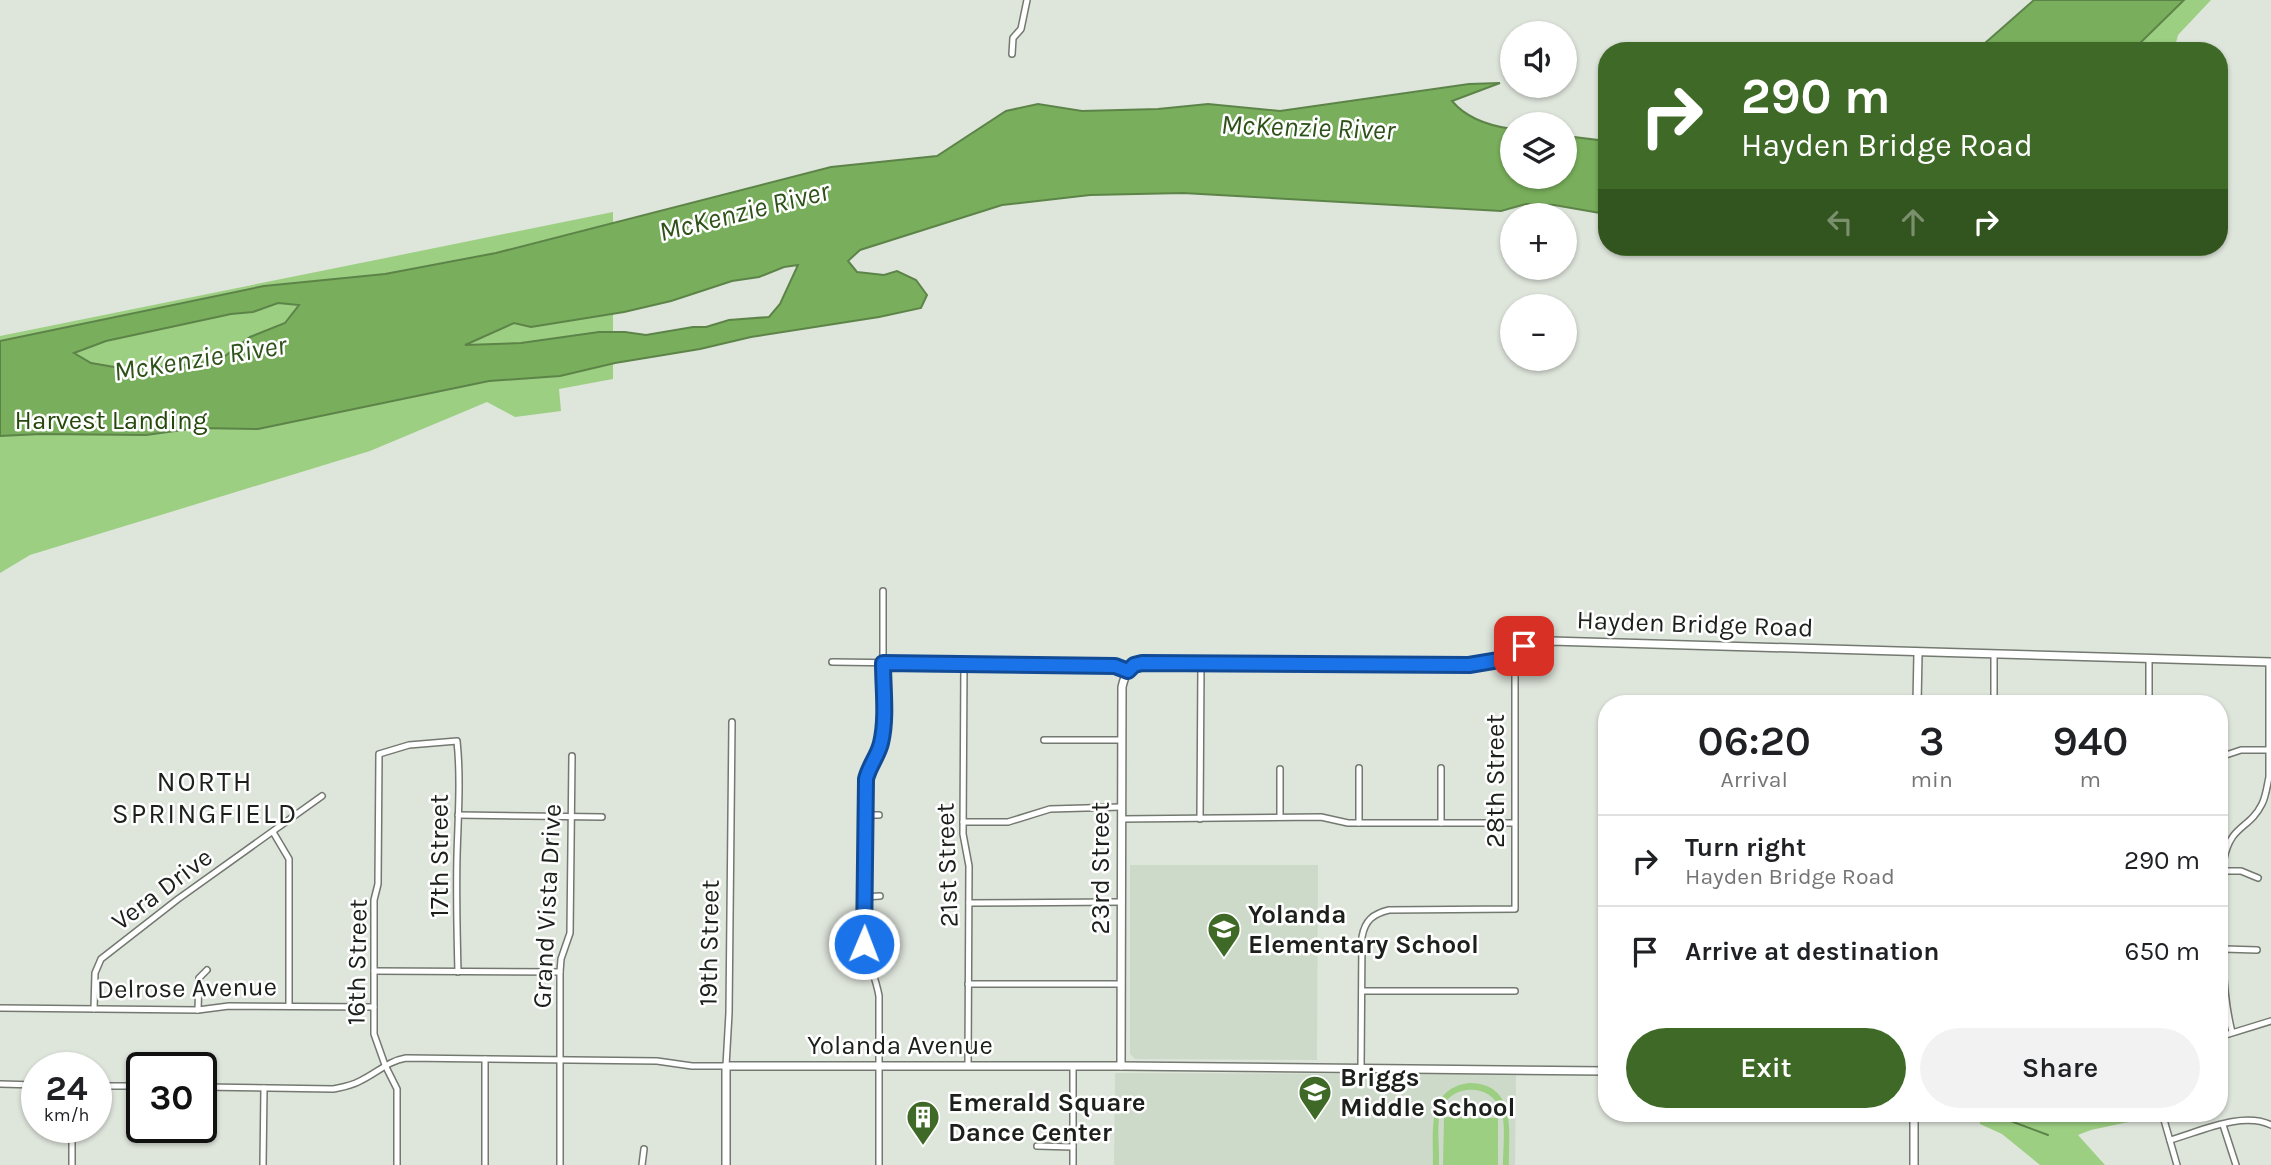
<!DOCTYPE html>
<html lang="en">
<head>
<meta charset="utf-8">
<style>
	:root { --surface:#fff; --page:#f2f2f2; --text:#202124; --muted:#757577; --line:#e0e0e0; --accent:#3f6926 }
	body { margin:0; font-family:Karla,sans-serif; background:var(--page); color:var(--text); height:100vh; display:flex; flex-direction:column; font-size:26px; white-space:nowrap }
	* { box-sizing:border-box; margin:0 }
	p { font-size:23px; color:var(--muted) }
	.icon { flex:none; width:38px; height:38px; fill:none; stroke:currentColor; stroke-width:2; stroke-linecap:round; stroke-linejoin:round }
	.map { position:relative; flex:1; overflow:hidden }
	.side { position:absolute; left:1598px; top:695px; width:630px; height:427px; display:flex; flex-direction:column; background:var(--surface); border-radius:28px; box-shadow:0 2px 5px #0004 }
	.side>* { flex:none }
	.top-card { position:absolute; left:1598px; top:42px; width:630px; height:214px; border-radius:28px; box-shadow:0 2px 5px #0004; background:#3f6926; color:#fff; overflow:hidden }
	.fabs { position:absolute; left:1500px; top:21px; display:grid; gap:14px }
	.fabs a { display:grid; place-items:center; width:77px; height:77px; border-radius:50%; background:var(--surface); box-shadow:0 2px 5px #0004; font-size:35px }
	.speed { position:absolute; left:21px; top:1052px; display:flex; gap:14px; font-size:35px; font-weight:700; text-align:center }
	.speed>* { display:grid; place-content:center; width:91px; height:91px; border-radius:50%; background:var(--surface); box-shadow:0 2px 5px #0004; line-height:1 }
	.speed small { font-size:18px; font-weight:400 }
	.speed .limit { border:4px solid #111; border-radius:10px; background:#fff; color:#111 }
	.pin { position:absolute; display:grid; place-items:center; width:60px; height:60px; color:#fff; margin:-30px; border-radius:14px; box-shadow:0 4px 10px #0006 }
	.me { position:absolute; width:77px; margin:-38px; rotate:1deg; stroke-linejoin:round; filter:drop-shadow(0 0 5px #0008) }
	.turn { display:flex; align-items:center; gap:24px; height:147px; padding:0 28px; font-size:32px }
	.turn .icon { width:91px; height:91px; stroke-width:2.5 }
	.turn b { display:block; font-size:49px; line-height:60px }
	.lanes { display:flex; align-items:center; height:66px; padding:0 28px; background:#0003; justify-content:center; gap:35px; direction:ltr }
	.lanes .off { opacity:.35 }
	.eta { display:flex; justify-content:space-evenly; align-items:center; height:119px; text-align:center }
	.eta b { font-size:42px; font-weight:600; line-height:49px }
	.button { display:flex; gap:14px; margin-top:auto; padding:14px 28px }
	.button a { flex:1; height:80px; border-radius:42px; background:var(--accent); color:#fff; font-size:28px; font-weight:600; line-height:80px; text-align:center }
	.button a+a { background:var(--page); color:var(--text) }
	ul { padding:0; list-style:none }
	li { display:flex; align-items:center; gap:21px; height:91px; padding:0 28px; border-top:2px solid var(--line) }
	li div { flex:1 }
	li b { display:block; font-size:26px }
	li em { font-style:normal }
	.map>svg:first-child { display:block }
	.built { fill:#cedac9 }
	.green { fill:#9ccf82 }
	.water { fill:#79af5c; stroke:#5d8448; stroke-width:2; fill-rule:evenodd }
	.lines { fill:none; stroke-linecap:round; stroke-linejoin:round }
	.stream { stroke:#5d8448; stroke-width:2 }
	.street-casing { stroke:#737970; stroke-width:8 }
	.secondary-casing { stroke:#737970; stroke-width:10 }
	.street { stroke:#fff; stroke-width:5 }
	.secondary { stroke:#fff; stroke-width:7 }
	.route-casing { stroke:#114b97; stroke-width:18 }
	.route { stroke:#1a73e8; stroke-width:12 }
	.labels { text-anchor:middle; dominant-baseline:central; stroke-width:5; stroke-linejoin:round; paint-order:stroke }
	.park-label { font-size:26px; fill:#25480d; stroke:#fff }
	.street-label { font-size:26px; fill:#1c1f1b; stroke:#fff }
	.poi-label { font-size:26px; font-weight:bold; fill:#1c1f1b; stroke:#fff; text-anchor:start }
	.water-label { font-size:28px; font-style:italic; fill:#2e5219; stroke:#fff }
	.neighbourhood-label { font-size:28px; letter-spacing:2px; fill:#1c1f1b; stroke:#fff }
</style>
</head>
<body>
<div class="map">
<svg width="2271" height="1165" viewBox="0 0 2271 1165">
	<rect width="100%" height="100%" fill="#dee5db"/>
	<g class="built">
		<path d="M1130 865H1318L1317 1060 1135 1059 1130 1054Z"/>
		<path d="M1115 1073 1516 1074 1515 1165H1114Z"/>
	</g>
	<g class="green">
		<path d="M2184 0H2211L2178 35 2174 51H2132Z"/>
		<path d="M613 212V379L559 389 561 411 515 417 487 402 370 451 30 555 0 573V336Z"/>
		<path d="M1469 1083C1517 1083 1509 1132 1509 1165H1503C1503 1150 1506 1123 1501 1110 1491 1083 1451 1083 1441 1110 1436 1123 1440 1150 1439 1165H1433C1434 1132 1425 1089 1469 1083Z"/>
		<path d="M1982 1113H2066L2083 1116 2096 1113H2145L2133 1121 2091 1130 2078 1135 2105 1165H2040L2002 1134 1980 1124 1979 1117Z"/>
		<path d="M1444 1117 1498 1118V1165H1443Z"/>
	</g>
	<g class="water">
		<path d="M2034 0H2184L2132 51H1976Z"/>
		<path d="M1500 83 1452 101C1467 119 1490 126 1512 129V177H1564L1565 136 1606 141V214L1554 205 1526 204 1501 211 1183 193 1090 195 1002 205 860 250 848 261 857 272 884 275 897 271 916 280 927 295 921 308 879 317 751 337 700 349 615 363 560 376 489 381 258 429 197 428 146 435 41 434 0 436V341L264 286 385 274 496 253 831 167 937 156 1006 111 1038 104 1082 111 1158 109 1208 104 1280 111 1469 84ZM798 265 780 304 769 317 729 320 706 327H693L646 335 625 332H599L521 343 465 345 514 323 531 327 624 312 671 301 732 281 759 277 784 267ZM278 303 299 305 285 323 250 337 225 356 204 362 176 366 126 369 91 363 74 353 106 341 231 314 253 312Z"/>
	</g>
	<g class="lines">
		<path class="stream" d="M1998 1113 2008 1120 2048 1135"/>
		<defs>
			<g id="street">
				<path d="M1012 54 1013 38 1021 29 1027 0"/>
				<path d="M1994 654V704"/>
				<path d="M832 662 1116 666 1127 671"/>
				<path d="M964 663 963 834 969 866 968 1066"/>
				<path d="M2149 704V658"/>
				<path d="M1044 740H1122"/>
				<path d="M2226 755 2241 750H2268"/>
				<path d="M1359 768V823"/>
				<path d="M1441 768V823"/>
				<path d="M1280 769V817"/>
				<path d="M458 815 602 817"/>
				<path d="M865 815H879"/>
				<path d="M1121 819 1321 817 1348 823H1514"/>
				<path d="M1200 819 1201 664"/>
				<path d="M963 822H1008L1050 809 1121 807"/>
				<path d="M273 832 289 859V1006"/>
				<path d="M2224 871H2241L2258 878"/>
				<path d="M865 897 880 896"/>
				<path d="M969 903 1121 902"/>
				<path d="M2224 949 2257 950"/>
				<path d="M374 971 560 972"/>
				<path d="M968 984H1121"/>
				<path d="M1362 991H1515"/>
				<path d="M0 1008 198 1010 229 1006 374 1007"/>
				<path d="M94 1009 95 973 101 959 178 899 322 796"/>
				<path d="M198 1010 199 978 207 970"/>
				<path d="M2232 1032C2218 976 2224 917 2224 859 2231 824 2249 830 2262 804 2266 796 2267 786 2269 777V662"/>
				<path d="M2219 1037 2271 1021"/>
				<path d="M1361 1068 1362 937C1365 920 1373 914 1389 910L1515 909V667L1510 654"/>
				<path d="M0 1084 37 1085"/>
				<path d="M96 1086H142"/>
				<path d="M201 1087 333 1089C343 1087 351 1086 360 1081 377 1073 388 1061 406 1058L657 1061 692 1066H726L729 1013 732 722"/>
				<path d="M2162 1113 2177 1165"/>
				<path d="M2223 1125 2236 1165"/>
				<path d="M72 1127V1165"/>
				<path d="M166 1127V1137"/>
				<path d="M2170 1140C2199 1132 2242 1111 2271 1125"/>
				<path d="M1037 1146 1073 1147"/>
				<path d="M263 1165 264 1088"/>
				<path d="M397 1165V1089L385 1065 374 1034V900L378 884 379 754 409 745 457 741C461 779 458 818 457 856 456 895 457 933 458 972"/>
				<path d="M485 1165V1059"/>
				<path d="M560 1165V972L561 959 570 933 572 756"/>
				<path d="M642 1165 644 1149"/>
				<path d="M879 1165V996C876 978 868 962 864 944L866 779 868 769 881 745 883 733V591"/>
				<path d="M1073 1165V1066"/>
			</g>
			<g id="secondary">
				<path d="M1917 704 1918 653"/>
				<path d="M1121 1066 1122 687C1125 674 1129 666 1142 663L1469 665 1498 660 1524 646 1551 641 2271 662"/>
				<path d="M726 1165V1066H1121L1606 1071"/>
				<path d="M1914 1165V1113"/>
			</g>
		</defs>
		<use href="#street" class="street-casing"/>
		<use href="#secondary" class="secondary-casing"/>
		<use href="#street" class="street"/>
		<use href="#secondary" class="secondary"/>
	</g>
	<g class="lines">
		<defs>
			<path id="route" d="M864 944 866 779C869 766 878 756 881 743 887 718 883 688 883 663L1115 666 1128 671 1134 665 1142 663 1469 665 1499 660 1524 646"/>
		</defs>
		<use href="#route" class="route-casing"/>
		<use href="#route" class="route"/>
	</g>
	<defs>
		<symbol id="school-pin" viewBox="-11 -11 22 30"><path d="M0 17L-7.5 6A9.5 9.5 0 1 1 7.5 6Z" fill="#3f6926" stroke="#fff"/><path d="M0-5L7-2L0 1L-7-2ZM-4 1L0 2.5L4 1V4Q0 6-4 4Z" fill="#fff"/></symbol>
		<symbol id="building-pin" viewBox="-11 -11 22 30"><path d="M0 17L-7.5 6A9.5 9.5 0 1 1 7.5 6Z" fill="#3f6926" stroke="#fff"/><path d="M-4-6H4V6H1V3H-1V6H-4ZM-2.5-4.3h1.7v1.8h-1.7ZM.8-4.3h1.7v1.8H.8ZM-2.5-1h1.7V.8h-1.7ZM.8-1h1.7V.8H.8Z" fill="#fff"/></symbol>
	</defs>
	<g fill-rule="evenodd">
		<use href="#school-pin" x="1205" y="910" width="38" height="52"/>
		<use href="#school-pin" x="1296" y="1073" width="38" height="52"/>
		<use href="#building-pin" x="904" y="1098" width="38" height="52"/>
	</g>
	<g class="labels">
		<g class="park-label">
			<text x="111" y="420">Harvest Landing</text>
		</g>
		<g class="street-label">
			<text transform="translate(1695 624) rotate(2)">Hayden Bridge Road</text>
			<text transform="translate(1495 781) rotate(-90)">28th Street</text>
			<text transform="translate(439 856) rotate(-90)">17th Street</text>
			<text transform="translate(947 865) rotate(-92)">21st Street</text>
			<text transform="translate(1100 868) rotate(-90)">23rd Street</text>
			<text transform="translate(162 889) rotate(-37)">Vera Drive</text>
			<text transform="translate(547 906) rotate(-87)">Grand Vista Drive</text>
			<text transform="translate(709 943) rotate(-89)">19th Street</text>
			<text transform="translate(357 962) rotate(-89)">16th Street</text>
			<text transform="translate(187 988) rotate(-1)">Delrose Avenue</text>
			<text x="900" y="1045">Yolanda Avenue</text>
		</g>
		<g class="poi-label">
			<text x="1248" y="914">Yolanda<tspan x="1248" dy="30">Elementary School</tspan></text>
			<text x="1340" y="1077">Briggs<tspan x="1340" dy="30">Middle School</tspan></text>
			<text x="948" y="1102">Emerald Square<tspan x="948" dy="30">Dance Center</tspan></text>
		</g>
		<g class="water-label">
			<text transform="translate(1308 127) rotate(2)">McKenzie River</text>
			<text transform="translate(744 211) rotate(-14)">McKenzie River</text>
			<text transform="translate(200 358) rotate(-9)">McKenzie River</text>
		</g>
		<g class="neighbourhood-label">
			<text x="205" y="781">NORTH<tspan x="205" dy="32">SPRINGFIELD</tspan></text>
		</g>
	</g>
</svg>
<div class="fabs">
<a><svg class="icon" aria-label="sound" viewBox="0 0 24 24"><path d="M4 9h4l5-4v14l-5-4H4zM17 9q2 3 0 6"/></svg></a>
<a><svg class="icon" aria-label="layers" viewBox="0 0 24 24"><path d="M12 4l9 5-9 5-9-5zM3 14l9 5 9-5"/></svg></a>
<a>+</a>
<a>−</a>
</div>
<div class="speed"><div>24<small>km/h</small></div><div class="limit">30</div></div>
<div class="pin" style="left:1524px;top:646px;background:#d93025"><svg class="icon" aria-label="arrive" viewBox="0 0 24 24"><path d="M6 21V4h12l-3 4 3 4H6"/></svg></div>
<svg class="me" style="left:864px;top:944px" viewBox="-20 -20 40 40"><circle r="17" fill="#1a73e8" stroke="#fff" stroke-width="3"/><path d="M0-11L8 9 0 5-8 9z" fill="#fff"/></svg>
<div class="top-card">
<div class="turn"><svg class="icon" aria-label="right" viewBox="0 0 24 24"><path d="M7 20v-9h11M14 6l5 5-5 5"/></svg><div><b>290 m</b>Hayden Bridge Road</div></div>
<div class="lanes"><svg class="icon off" aria-label="left" viewBox="0 0 24 24"><path d="M17 20v-9H6M10 6l-5 5 5 5"/></svg><svg class="icon off" aria-label="ahead" viewBox="0 0 24 24"><path d="M12 20V5M6 11l6-6 6 6"/></svg><svg class="icon" aria-label="right" viewBox="0 0 24 24"><path d="M7 20v-9h11M14 6l5 5-5 5"/></svg></div>
</div>
<section class="side">
<div class="eta">
<div><b>06:20</b><p>Arrival</p></div>
<div><b>3</b><p>min</p></div>
<div><b>940</b><p>m</p></div>
</div>
<ul>
<li><svg class="icon" aria-label="right" viewBox="0 0 24 24"><path d="M7 20v-9h11M14 6l5 5-5 5"/></svg><div><b>Turn right</b><p>Hayden Bridge Road</p></div><em>290 m</em></li>
<li><svg class="icon" aria-label="arrive" viewBox="0 0 24 24"><path d="M6 21V4h12l-3 4 3 4H6"/></svg><div><b>Arrive at destination</b></div><em>650 m</em></li>
</ul>
<div class="button"><a>Exit</a><a>Share</a></div>
</section>
</div>
</body>
</html>
